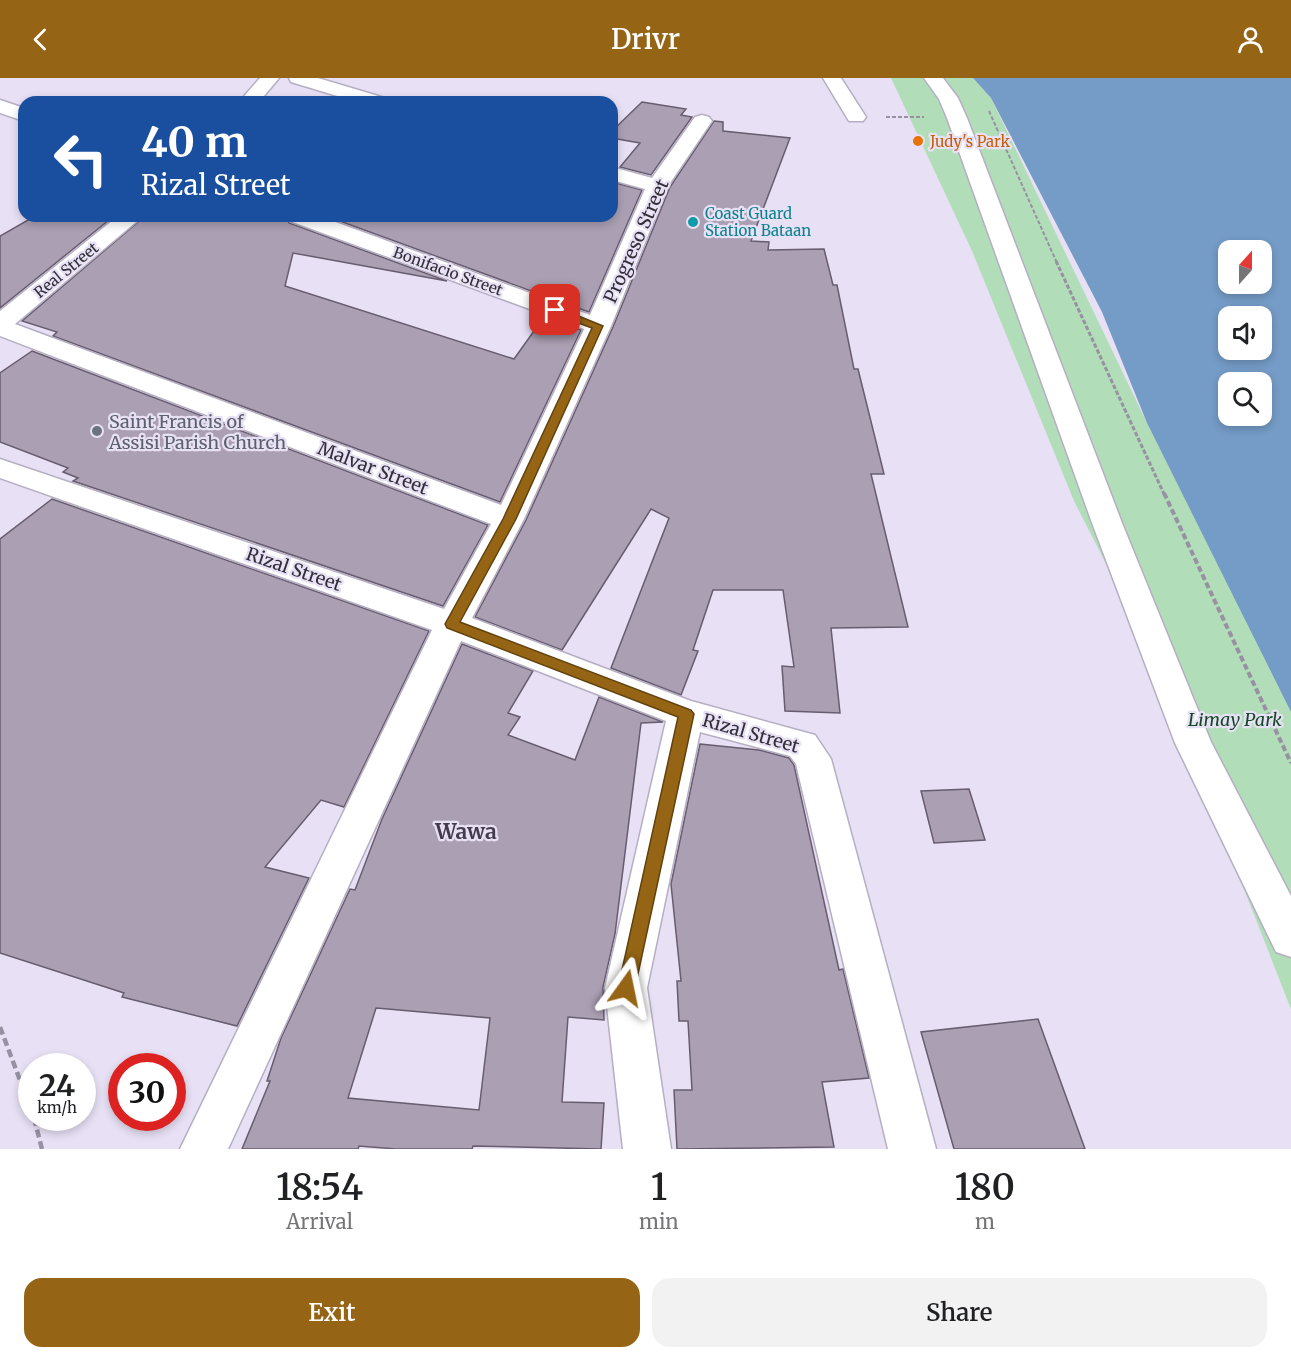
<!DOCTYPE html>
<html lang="en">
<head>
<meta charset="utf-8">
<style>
	:root { --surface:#fff; --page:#f2f2f2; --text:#202124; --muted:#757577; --accent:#956515 }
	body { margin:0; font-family:Merriweather,serif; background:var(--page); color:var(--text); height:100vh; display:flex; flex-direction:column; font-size:22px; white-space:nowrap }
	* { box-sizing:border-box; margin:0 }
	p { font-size:20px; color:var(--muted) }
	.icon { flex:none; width:33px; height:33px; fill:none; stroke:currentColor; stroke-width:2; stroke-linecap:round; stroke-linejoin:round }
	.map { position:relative; height:1071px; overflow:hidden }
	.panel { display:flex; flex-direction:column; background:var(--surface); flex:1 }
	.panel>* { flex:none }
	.top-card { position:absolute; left:18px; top:18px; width:600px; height:126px; border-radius:18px; box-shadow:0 3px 9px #0003; background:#1a4fa0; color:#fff; overflow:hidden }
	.needle { width:39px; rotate:21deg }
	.buttons { position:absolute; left:1218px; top:162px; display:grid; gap:12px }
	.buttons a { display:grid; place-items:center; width:54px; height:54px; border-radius:12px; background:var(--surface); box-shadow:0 3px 9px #0003; font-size:30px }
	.speed { position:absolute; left:18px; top:975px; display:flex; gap:12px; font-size:30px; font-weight:700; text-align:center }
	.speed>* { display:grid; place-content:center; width:78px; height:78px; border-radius:50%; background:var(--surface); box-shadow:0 3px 9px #0003; line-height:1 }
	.speed small { font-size:15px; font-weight:400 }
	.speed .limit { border:9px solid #d22; background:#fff; color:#111 }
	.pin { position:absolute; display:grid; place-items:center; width:51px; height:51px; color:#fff; margin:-26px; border-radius:12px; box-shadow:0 3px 9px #0006 }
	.me { position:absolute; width:66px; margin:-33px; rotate:12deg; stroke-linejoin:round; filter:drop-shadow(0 0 4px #0008) }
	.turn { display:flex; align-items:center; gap:21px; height:126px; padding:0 24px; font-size:27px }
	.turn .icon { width:78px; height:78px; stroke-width:2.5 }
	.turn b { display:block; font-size:42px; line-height:51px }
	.eta { display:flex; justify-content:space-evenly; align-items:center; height:102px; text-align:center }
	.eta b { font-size:36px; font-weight:600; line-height:42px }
	.button { display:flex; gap:12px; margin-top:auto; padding:12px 24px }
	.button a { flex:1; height:69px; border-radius:18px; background:var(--accent); color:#fff; font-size:24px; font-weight:600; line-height:69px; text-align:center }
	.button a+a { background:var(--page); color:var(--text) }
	header { display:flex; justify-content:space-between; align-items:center; height:78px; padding:0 24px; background:var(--accent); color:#fff; font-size:27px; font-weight:600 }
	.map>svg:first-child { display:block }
	.green { fill:#b1deb9 }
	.water { fill:#759cc7; fill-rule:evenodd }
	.building { fill:#aba0b3; stroke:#675d6f; stroke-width:1.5; fill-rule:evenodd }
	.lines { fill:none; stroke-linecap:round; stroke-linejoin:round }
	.minor-casing { stroke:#b6aec2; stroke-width:3 }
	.path-far3 { stroke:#9791a1; stroke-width:2; stroke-dasharray:4 2; stroke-linecap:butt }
	.path-far2 { stroke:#9791a1; stroke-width:3; stroke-dasharray:4.5 2; stroke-linecap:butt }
	.path-far1 { stroke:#9791a1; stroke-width:4; stroke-dasharray:6 3; stroke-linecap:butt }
	.path { stroke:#9791a1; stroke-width:4.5; stroke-dasharray:8 4; stroke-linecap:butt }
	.minor { fill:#fff; fill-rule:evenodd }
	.route { fill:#956515; stroke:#61420e; stroke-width:1.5 }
	.food-dot { fill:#e8710a; stroke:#e8e0f5; stroke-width:2 }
	.culture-dot { fill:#0f9aa8; stroke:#e8e0f5; stroke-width:2 }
	.worship-dot { fill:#6b7280; stroke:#e8e0f5; stroke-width:2 }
	.labels { text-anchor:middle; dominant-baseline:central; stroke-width:4.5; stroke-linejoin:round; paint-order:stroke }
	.far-food-label { font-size:15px; fill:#c56008; stroke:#e8e0f5; text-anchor:start }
	.far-culture-label { font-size:15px; fill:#0d838f; stroke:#e8e0f5; text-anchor:start }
	.far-street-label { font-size:15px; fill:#312e36; stroke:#e8e0f5 }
	.street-label { font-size:18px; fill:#312e36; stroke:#e8e0f5 }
	.worship-label { font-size:18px; fill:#5b616d; stroke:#e8e0f5; text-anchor:start }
	.park-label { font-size:18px; font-style:italic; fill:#124a25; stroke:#e8e0f5 }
	.quarter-label { font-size:21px; font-weight:bold; fill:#433c4d; stroke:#e8e0f5 }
</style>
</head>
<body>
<header><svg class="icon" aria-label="back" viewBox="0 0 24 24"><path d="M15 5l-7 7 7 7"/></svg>Drivr<svg class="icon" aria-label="person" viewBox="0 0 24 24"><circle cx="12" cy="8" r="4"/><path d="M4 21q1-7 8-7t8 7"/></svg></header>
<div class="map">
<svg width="1291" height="1071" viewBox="0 0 1291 1071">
	<rect width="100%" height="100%" fill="#e8e0f5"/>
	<path class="green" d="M891 0H973L991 20 1147 345 1291 630V931L1151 574 1074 423 972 173Z"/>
	<path class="water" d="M973 0H1291V634L1147 345 1102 234 991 20ZM1228 172H1262V206H1228ZM1228 238H1262V272H1228ZM1228 304H1262V338H1228Z"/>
	<g class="building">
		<path d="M642 24 686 31 681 37 692 39 651 97 620 89 640 65 612 60V53Z"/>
		<path d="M714 43 723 44V53L790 60 751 163 769 164 768 172 824 171 833 207H837L854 291H858L884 396H871L908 549 831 550 840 635 785 633 782 588 794 589 783 512H713L693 572 698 573 681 617 611 590 669 440 651 431 562 572 475 539 526 442 613 249 670 109Z"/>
		<path d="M612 104 642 112 589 234 326 138H612Z"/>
		<path d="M35 138H114L0 230V158Z"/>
		<path d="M145 138H285L289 145 447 203 293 175 285 208 514 281 544 239 581 252 500 424 53 258 57 254 22 243Z"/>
		<path d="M32 273 488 447 443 528 73 403 78 400 63 394 68 390 0 364V295Z"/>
		<path d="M52 421 429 553 344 729 321 722 265 789 309 800 237 948 122 919 124 915 0 875V461Z"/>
		<path d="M462 566 533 593 508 635 520 639 508 657 575 682 599 619 663 644 641 645 615 856 603 909 604 942 568 939 562 1024 604 1025 601 1071 473 1068 472 1071H396L359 1068 358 1071H242L270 1003H267L281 960 350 811 355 812 382 741ZM376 930 490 940 479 1032 348 1020Z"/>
		<path d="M700 666 759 672 789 680 794 687 839 892 843 891 869 1000 822 1004 834 1069 677 1071 674 1012H692L688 943H679L677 903H681L671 806Z"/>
		<path d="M969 711 985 762 934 765 921 713Z"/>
		<path d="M1038 941 1085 1071H954L921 954Z"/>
	</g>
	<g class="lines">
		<defs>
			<g id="minor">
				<path d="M260 0H279L259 24H239Z"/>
				<path d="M289 0H318L385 20 388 24H357L291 4Z"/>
				<path d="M823 0H841L866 39 863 43H849Z"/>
				<path d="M924 0H943L958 20 967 40 1122 445 1211 664 1291 818V879L1276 874 1175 665 1092 445 947 40 939 21Z"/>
				<path d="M0 22 24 30V43L0 35Z"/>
				<path d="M702 37 709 39 712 43 668 108 611 248 524 441 472 540 691 623 815 657 831 681 936 1071H888L796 686 790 678 700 654 647 910 671 1071H623L605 910 666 643 461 563 228 1071H180L432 552 0 400V381L444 531 491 446 0 258V233L118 138H143L15 246 501 427 584 251 290 143 287 138H319L590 237 645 111 612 102V89L652 100 695 39Z"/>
			</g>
		</defs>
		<use href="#minor" class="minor-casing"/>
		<g class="path-far3">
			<path d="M989 33 1057 185"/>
			<path d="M886 39H924"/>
		</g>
		<path class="path-far2" d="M1056 183 1164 416"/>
		<path class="path-far1" d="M1164 415 1291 685"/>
		<g class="path">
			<path d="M0 949 32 1034"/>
			<path d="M34 1040 42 1071"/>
		</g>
		<use href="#minor" class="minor"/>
	</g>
	<path class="route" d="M551 230H559L603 248 516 441 460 544 691 632 694 636 635 910 633 916 626 918 620 916 618 910 678 639 447 550 445 546 503 441 592 250 551 235Z"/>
	<circle class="food-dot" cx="918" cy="63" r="6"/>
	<circle class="culture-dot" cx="693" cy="144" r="6"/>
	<circle class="worship-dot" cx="97" cy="353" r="6"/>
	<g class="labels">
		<g class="far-food-label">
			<text x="930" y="63">Judy's Park</text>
		</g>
		<g class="far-culture-label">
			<text x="705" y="135">Coast Guard<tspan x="705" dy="17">Station Bataan</tspan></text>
		</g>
		<g class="far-street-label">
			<text transform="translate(66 192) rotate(-39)">Real Street</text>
			<text transform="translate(448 193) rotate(20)">Bonifacio Street</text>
		</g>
		<g class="street-label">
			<text transform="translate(636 163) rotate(-66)">Progreso Street</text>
			<text transform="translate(373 390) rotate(21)">Malvar Street</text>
			<text transform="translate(294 491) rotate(19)">Rizal Street</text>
			<text transform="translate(751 655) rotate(16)">Rizal Street</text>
		</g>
		<g class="worship-label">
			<text x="109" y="343">Saint Francis of<tspan x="109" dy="21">Assisi Parish Church</tspan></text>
		</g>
		<g class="park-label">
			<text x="1235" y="641">Limay Park</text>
		</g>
		<g class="quarter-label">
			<text x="466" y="753">Wawa</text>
		</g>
	</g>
</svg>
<div class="buttons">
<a><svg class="needle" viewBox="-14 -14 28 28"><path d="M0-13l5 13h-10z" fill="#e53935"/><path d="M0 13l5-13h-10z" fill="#757577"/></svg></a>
<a><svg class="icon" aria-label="sound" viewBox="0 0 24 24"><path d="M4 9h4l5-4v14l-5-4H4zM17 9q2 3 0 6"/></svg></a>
<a><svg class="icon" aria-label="search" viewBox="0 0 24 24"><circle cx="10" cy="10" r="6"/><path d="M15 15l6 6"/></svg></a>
</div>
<div class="speed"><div>24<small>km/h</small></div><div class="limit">30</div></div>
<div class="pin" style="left:555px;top:232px;background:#d93025"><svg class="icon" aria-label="arrive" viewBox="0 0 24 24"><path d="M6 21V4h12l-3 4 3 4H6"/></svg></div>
<svg class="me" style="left:626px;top:910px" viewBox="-20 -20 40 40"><path d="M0-17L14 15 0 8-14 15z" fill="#956515" stroke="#fff" stroke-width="4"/></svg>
<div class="top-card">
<div class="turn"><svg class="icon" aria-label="left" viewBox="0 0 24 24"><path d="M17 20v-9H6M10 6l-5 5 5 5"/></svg><div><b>40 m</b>Rizal Street</div></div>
</div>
</div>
<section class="panel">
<div class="eta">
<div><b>18:54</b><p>Arrival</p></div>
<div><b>1</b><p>min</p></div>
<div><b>180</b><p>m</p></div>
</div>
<div class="button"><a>Exit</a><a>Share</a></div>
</section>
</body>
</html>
